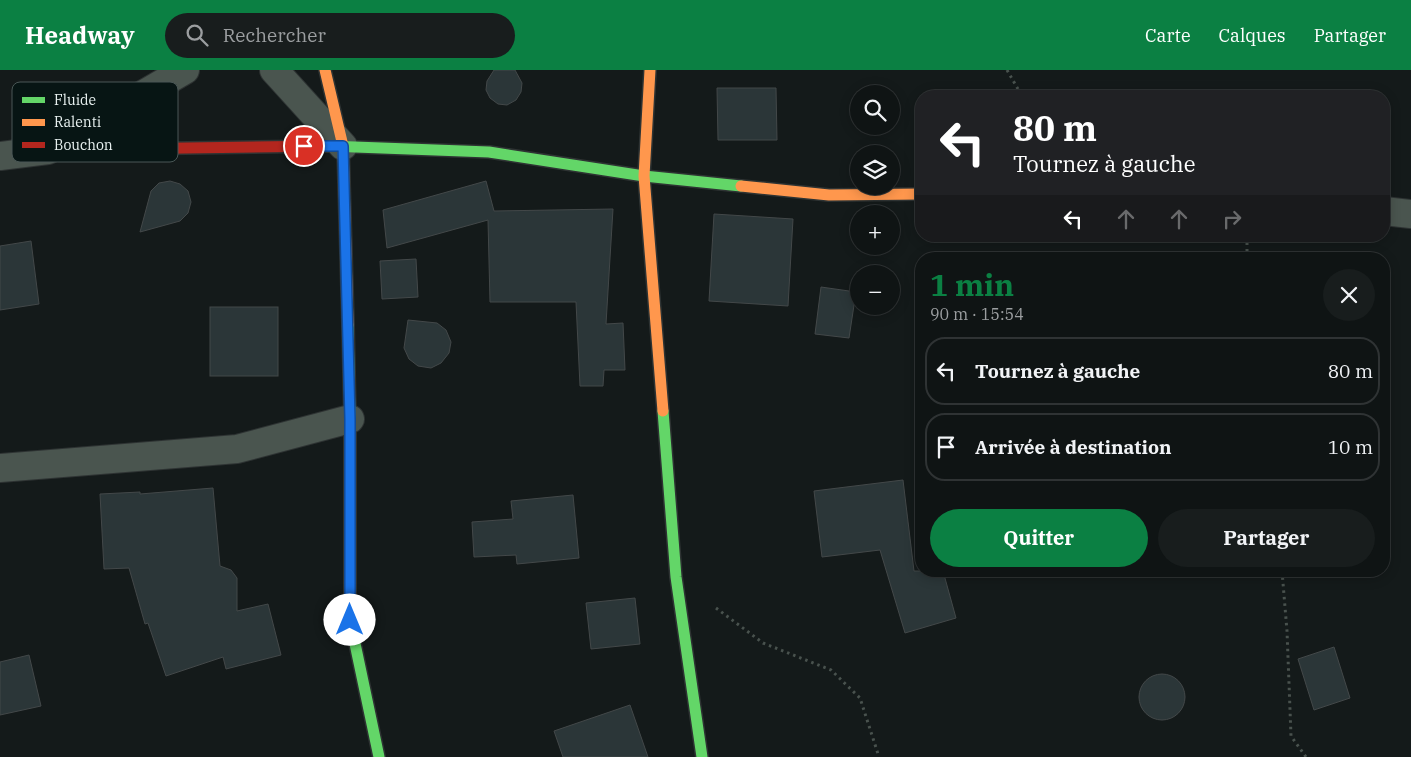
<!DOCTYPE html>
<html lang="fr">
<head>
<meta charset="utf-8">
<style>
	:root { --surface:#0f1414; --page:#181d1d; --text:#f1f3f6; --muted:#9b9ea0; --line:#2f3334; --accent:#0b8043 }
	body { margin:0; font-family:"IBM Plex Serif",serif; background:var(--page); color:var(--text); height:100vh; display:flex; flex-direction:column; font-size:19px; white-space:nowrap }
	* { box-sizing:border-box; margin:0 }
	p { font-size:16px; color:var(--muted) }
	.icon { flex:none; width:28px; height:28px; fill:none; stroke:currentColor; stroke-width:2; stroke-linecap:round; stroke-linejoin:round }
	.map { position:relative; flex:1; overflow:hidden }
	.panel { position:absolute; left:915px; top:182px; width:475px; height:325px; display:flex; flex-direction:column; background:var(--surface); border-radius:20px; box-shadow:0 2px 12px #0003,0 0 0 1px var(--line) }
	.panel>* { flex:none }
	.banner { position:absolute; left:915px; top:20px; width:475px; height:152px; border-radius:20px; box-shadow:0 2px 12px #0003,0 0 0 1px var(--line); background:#202124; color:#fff; overflow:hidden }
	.tools { position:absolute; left:850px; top:15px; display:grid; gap:10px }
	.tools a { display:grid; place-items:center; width:50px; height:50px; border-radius:50%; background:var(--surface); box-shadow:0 2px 12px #0003,0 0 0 1px var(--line); font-size:25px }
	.pin { position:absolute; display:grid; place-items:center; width:42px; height:42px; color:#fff; margin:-21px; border:2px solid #fff; border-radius:50%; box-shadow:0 1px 5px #0007 }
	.me { position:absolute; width:55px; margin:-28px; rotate:0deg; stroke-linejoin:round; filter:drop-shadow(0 0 4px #0008) }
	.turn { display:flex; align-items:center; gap:18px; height:105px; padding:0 15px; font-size:22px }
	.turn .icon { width:65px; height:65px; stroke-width:2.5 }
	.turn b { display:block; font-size:35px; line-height:42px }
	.lanes { display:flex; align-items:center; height:48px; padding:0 15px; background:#0003; justify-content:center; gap:25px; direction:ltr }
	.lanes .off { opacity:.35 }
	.round { display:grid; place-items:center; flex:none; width:52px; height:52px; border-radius:26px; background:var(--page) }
	.head { display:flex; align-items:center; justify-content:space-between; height:85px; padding:0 15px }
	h1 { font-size:30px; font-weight:800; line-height:38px; color:var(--accent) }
	.primary-button { display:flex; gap:10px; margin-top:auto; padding:10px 15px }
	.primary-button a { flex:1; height:58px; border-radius:30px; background:var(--accent); color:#fff; font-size:20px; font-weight:800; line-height:58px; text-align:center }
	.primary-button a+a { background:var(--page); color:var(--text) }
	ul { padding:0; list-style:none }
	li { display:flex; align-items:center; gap:15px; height:68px; margin:0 10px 8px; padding:0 5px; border:2px solid var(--line); border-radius:20px }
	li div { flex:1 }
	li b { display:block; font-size:19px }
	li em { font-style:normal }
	header { display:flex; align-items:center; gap:30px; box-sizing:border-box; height:70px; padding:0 25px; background:var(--accent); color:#fff }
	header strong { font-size:24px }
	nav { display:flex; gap:28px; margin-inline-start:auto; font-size:18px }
	.search { width:350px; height:45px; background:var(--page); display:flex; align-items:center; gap:12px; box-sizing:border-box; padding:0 18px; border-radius:28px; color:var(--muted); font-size:19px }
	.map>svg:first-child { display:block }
	.building { fill:#2b3638; stroke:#434849 }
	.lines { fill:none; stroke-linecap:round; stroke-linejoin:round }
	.street-casing { stroke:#2e3333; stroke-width:30 }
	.fast-casing { stroke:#2e3333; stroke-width:14 }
	.slow-casing { stroke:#2e3333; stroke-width:14 }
	.jam-casing { stroke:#2e3333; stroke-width:14 }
	.path { stroke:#49524e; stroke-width:3; stroke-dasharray:2.5 4; stroke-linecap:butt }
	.street { stroke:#4a554f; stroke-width:28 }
	.fast { stroke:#63d668; stroke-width:11 }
	.slow { stroke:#ff974d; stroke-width:11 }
	.jam { stroke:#b3261e; stroke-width:11 }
	.route-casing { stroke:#114b97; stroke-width:12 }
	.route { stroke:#1a73e8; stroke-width:9 }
	.key { fill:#071514; stroke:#4a5756; stroke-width:1 }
	.key-label { font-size:14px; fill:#e8f1f0 }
</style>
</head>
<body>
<header>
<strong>Headway</strong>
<div class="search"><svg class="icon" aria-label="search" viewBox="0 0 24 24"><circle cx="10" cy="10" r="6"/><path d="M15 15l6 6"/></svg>Rechercher</div>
<nav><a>Carte</a><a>Calques</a><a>Partager</a></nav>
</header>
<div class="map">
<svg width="1411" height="687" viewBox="0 0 1411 687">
	<rect width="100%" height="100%" fill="#141a1a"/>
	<g class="building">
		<path d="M494 0H515L522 13 521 22 516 30 507 35 498 34 490 28 486 20 487 11Z"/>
		<path d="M717 18H776L777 70H718Z"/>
		<path d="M170 111 180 114 188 121 191 132 188 143 180 151 140 162 151 121 159 113Z"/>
		<path d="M486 111 494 141 613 139 606 254 623 253 625 300H604L603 316H580L576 232H490L488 150 387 178 383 140Z"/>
		<path d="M714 144 793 149 788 236 709 231Z"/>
		<path d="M31 171 39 234 0 240V176Z"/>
		<path d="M416 189 418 227 382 229 380 191Z"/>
		<path d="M821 217 856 222 849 268 815 264Z"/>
		<rect x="210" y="237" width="68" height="69"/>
		<path d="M408 250 437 253 446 260 451 272 449 283 441 293 431 298 418 296 409 289 404 278Z"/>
		<path d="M903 410 914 501H943L956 548 905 563 880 480 822 487 814 421Z"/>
		<path d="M213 418 220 496 231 500 237 508V541L268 534 281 585 226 599 223 587 166 606 148 553 145 554 129 498 104 499 100 424 140 422V424Z"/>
		<path d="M573 425 579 488 517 494 516 485 474 487 472 452 513 449 511 431Z"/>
		<path d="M635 528 640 574 591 579 586 533Z"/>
		<path d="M1334 577 1350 628 1314 640 1298 589Z"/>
		<path d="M29 585 41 636 0 645V592Z"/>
		<circle cx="1162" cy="627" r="23"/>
		<path d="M630 635 648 687H563L554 661Z"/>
	</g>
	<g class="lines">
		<defs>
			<g id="street">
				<path d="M274 0 343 76"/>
				<path d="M0 86 48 80 185 0"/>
				<path d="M1384 141 1411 144"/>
				<path d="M0 398 237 379 350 349"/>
			</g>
			<g id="fast">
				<path d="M328 76 489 82 644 106 741 116"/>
				<path d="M348 255 350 349V550L379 687"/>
				<path d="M663 341 676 507 702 687"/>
			</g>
			<g id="slow">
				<path d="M325 0 343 76 348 255"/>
				<path d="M650 0 644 106 663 341"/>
				<path d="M741 116 829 125 921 124"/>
			</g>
			<path id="jam" d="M48 80 328 76"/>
		</defs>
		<use href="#street" class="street-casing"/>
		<use href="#fast" class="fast-casing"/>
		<use href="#slow" class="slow-casing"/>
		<use href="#jam" class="jam-casing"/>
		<g class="path">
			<path d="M1007 0 1022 26"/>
			<path d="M1247 166V189"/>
			<path d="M1282 501 1287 561 1291 666 1306 687"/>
			<path d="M716 538 763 573 831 600 860 628 879 687"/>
		</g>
		<use href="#street" class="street"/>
		<use href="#fast" class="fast"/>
		<use href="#slow" class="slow"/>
		<use href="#jam" class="jam"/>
	</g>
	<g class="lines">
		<defs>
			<path id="route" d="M304 76H343L350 349V550"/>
		</defs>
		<use href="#route" class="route-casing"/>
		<use href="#route" class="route"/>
	</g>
	<rect x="12" y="12" width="166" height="80" rx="8" class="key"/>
	<rect x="22" y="27" width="23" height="6" fill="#63d668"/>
	<rect x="22" y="49" width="23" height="7" fill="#ff974d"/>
	<rect x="22" y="72" width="23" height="6" fill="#b3261e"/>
	<g class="key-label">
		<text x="54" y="35">Fluide</text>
		<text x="54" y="57">Ralenti</text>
		<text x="54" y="80">Bouchon</text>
	</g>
</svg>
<div class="tools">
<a><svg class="icon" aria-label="search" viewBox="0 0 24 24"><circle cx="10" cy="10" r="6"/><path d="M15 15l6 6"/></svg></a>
<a><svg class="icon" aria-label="layers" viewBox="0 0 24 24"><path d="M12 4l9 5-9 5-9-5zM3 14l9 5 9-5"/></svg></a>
<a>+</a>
<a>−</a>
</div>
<div class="pin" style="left:304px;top:76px;background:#d93025"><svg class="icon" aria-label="arrive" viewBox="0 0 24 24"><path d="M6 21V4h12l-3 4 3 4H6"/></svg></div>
<svg class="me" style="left:350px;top:550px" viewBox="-20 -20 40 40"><circle r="19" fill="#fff"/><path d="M0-13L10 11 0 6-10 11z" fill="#1a73e8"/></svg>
<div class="banner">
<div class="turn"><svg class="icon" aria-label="left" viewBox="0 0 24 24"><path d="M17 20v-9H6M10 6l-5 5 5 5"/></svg><div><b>80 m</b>Tournez à gauche</div></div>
<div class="lanes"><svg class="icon" aria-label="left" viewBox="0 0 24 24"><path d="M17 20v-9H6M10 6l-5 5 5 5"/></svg><svg class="icon off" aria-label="ahead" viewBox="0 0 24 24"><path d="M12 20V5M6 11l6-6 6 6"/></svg><svg class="icon off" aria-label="ahead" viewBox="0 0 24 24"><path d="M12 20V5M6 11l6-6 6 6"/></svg><svg class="icon off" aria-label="right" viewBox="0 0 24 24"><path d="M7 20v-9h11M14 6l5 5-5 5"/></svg></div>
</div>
<section class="panel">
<div class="head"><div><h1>1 min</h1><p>90 m · 15:54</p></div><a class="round"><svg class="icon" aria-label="close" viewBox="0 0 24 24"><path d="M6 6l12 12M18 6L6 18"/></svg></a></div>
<ul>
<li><svg class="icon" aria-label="left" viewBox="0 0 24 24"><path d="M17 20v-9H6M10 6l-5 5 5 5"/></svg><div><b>Tournez à gauche</b></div><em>80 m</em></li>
<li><svg class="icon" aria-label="arrive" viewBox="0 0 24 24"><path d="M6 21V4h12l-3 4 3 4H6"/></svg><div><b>Arrivée à destination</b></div><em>10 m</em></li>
</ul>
<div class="primary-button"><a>Quitter</a><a>Partager</a></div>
</section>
</div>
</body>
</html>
